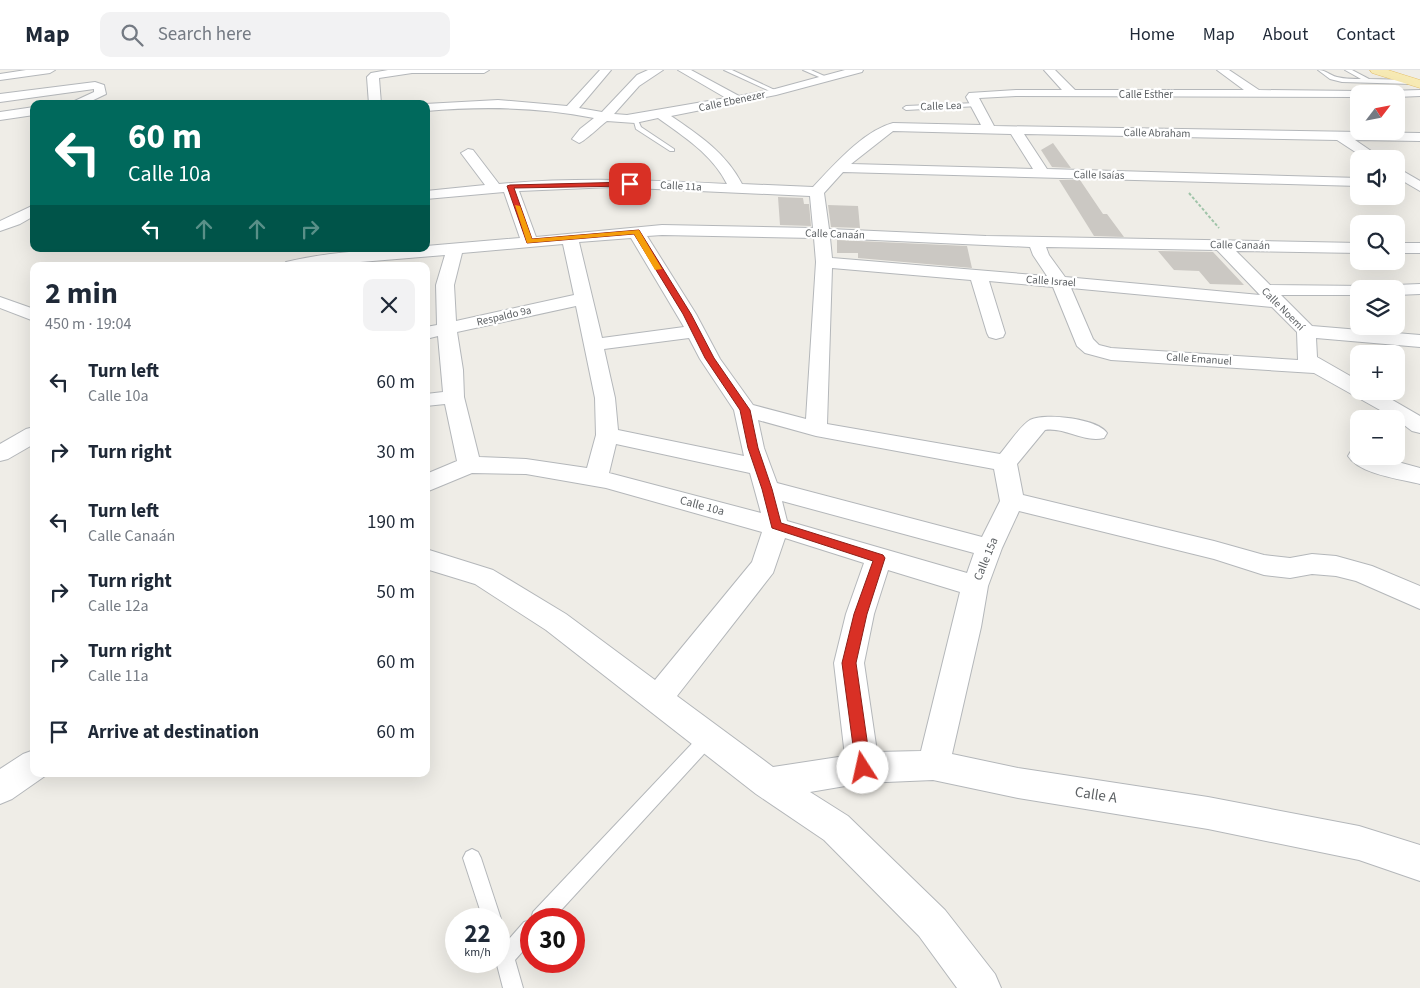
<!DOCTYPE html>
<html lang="en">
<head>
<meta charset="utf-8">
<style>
	:root { --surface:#fff; --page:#f2f2f3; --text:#1f2937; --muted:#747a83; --line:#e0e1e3 }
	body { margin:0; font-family:"Source Sans 3",sans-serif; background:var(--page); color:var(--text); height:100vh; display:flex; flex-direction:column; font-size:19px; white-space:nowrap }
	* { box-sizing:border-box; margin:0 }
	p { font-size:16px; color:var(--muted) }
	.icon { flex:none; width:28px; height:28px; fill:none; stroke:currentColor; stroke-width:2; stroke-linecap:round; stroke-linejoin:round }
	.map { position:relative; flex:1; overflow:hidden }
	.sheet { position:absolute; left:30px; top:192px; width:400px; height:515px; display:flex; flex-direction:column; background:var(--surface); border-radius:10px; box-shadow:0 5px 20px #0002 }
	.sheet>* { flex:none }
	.banner { position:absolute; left:30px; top:30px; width:400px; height:152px; border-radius:10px; box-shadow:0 5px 20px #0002; background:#00695c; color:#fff; overflow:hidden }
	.needle { width:32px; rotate:58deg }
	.tools { position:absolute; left:1350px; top:15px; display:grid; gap:10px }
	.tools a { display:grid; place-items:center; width:55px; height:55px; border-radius:10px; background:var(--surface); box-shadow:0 5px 20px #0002; font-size:25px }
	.speed { position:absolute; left:445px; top:838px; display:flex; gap:10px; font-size:25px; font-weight:700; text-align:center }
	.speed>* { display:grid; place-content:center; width:65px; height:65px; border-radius:50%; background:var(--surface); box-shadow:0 5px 20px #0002; line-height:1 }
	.speed small { font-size:12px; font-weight:400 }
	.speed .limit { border:8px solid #d22; background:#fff; color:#111 }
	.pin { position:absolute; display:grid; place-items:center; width:42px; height:42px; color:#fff; margin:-21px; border-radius:10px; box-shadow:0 2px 8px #0006 }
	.me { position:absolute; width:55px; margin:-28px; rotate:350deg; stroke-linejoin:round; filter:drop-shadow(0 0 4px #0008) }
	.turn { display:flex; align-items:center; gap:18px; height:105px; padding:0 15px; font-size:22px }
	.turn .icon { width:65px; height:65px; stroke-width:2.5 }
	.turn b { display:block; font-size:35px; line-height:42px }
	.lanes { display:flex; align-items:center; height:48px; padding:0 15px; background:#0003; justify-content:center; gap:25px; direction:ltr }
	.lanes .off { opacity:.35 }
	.round { display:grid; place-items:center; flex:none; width:52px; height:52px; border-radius:10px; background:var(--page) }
	.summary { display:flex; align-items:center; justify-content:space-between; height:85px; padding:0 15px }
	h1 { font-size:30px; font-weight:700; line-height:38px }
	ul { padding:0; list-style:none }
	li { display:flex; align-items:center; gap:15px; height:70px; padding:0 15px }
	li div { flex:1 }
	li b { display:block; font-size:19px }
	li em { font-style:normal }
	header { display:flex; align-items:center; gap:30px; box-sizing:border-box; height:70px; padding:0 25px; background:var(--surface); border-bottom:1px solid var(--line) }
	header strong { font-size:24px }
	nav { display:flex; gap:28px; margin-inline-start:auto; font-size:18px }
	.search { width:350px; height:45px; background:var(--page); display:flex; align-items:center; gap:12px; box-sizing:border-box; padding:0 18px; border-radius:10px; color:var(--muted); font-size:19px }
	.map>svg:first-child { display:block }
	.building { fill:#cbc8c3 }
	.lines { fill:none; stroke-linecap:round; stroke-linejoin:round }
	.service-casing { stroke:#b4b7ba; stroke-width:2 }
	.minor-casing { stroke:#b4b7ba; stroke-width:2 }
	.primary-casing { stroke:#e4bf6b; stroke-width:1 }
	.path { stroke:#a0c4a9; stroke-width:2; stroke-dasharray:3 2; stroke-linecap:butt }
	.service { fill:#fff; fill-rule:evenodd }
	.minor { fill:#fff; fill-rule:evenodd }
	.primary { fill:#f7eab4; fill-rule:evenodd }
	.route { fill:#d93025; stroke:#8d1f18 }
	.slow { fill:#f59e0b }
	.labels { text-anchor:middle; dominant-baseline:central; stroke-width:4.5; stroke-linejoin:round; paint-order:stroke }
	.far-street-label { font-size:11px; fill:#5e6265; stroke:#fff }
	.street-label { font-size:12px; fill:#5e6265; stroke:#fff }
	.near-street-label { font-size:15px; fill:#5e6265; stroke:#fff }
</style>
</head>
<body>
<header>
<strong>Map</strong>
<div class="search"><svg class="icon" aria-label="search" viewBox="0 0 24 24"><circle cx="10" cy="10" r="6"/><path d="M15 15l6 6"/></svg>Search here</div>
<nav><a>Home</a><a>Map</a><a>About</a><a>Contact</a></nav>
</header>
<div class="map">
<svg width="1420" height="918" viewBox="0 0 1420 918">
	<rect width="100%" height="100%" fill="#efede7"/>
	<g class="building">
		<path d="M1053 73 1071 98 1052 97 1041 80Z"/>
		<path d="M1059 110H1080L1103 144H1107L1124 167 1094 166Z"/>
		<path d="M778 127 803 128 804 134H809L811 156 780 155Z"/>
		<path d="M828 135 858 136 860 158 831 157Z"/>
		<path d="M837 170 967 176 972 198 858 188V183H837Z"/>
		<path d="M1158 181 1213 182 1244 215 1210 214 1199 201 1174 200Z"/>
	</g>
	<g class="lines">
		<defs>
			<g id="service">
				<path d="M724 0H732L779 22 774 23Z"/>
				<path d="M803 0H811L831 9 826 10Z"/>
				<path d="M1318 0C1326 0 1329 5 1337 7 1345 9 1353 9 1361 9L1345 0H1352L1369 9 1412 10 1415 12 1412 14 1342 12 1330 9Z"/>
				<path d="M976 33 978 36 906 40 903 38 906 36Z"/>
				<path d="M633 48H637L641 57 674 79V81H670L636 59Z"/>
				<path d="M708 661 714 663 716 668 714 673 553 849H531V872L515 890 523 918H503L496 891H499V859L506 861 509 869 524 852 531 850V849L533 842 702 663Z"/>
				<path d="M472 779 478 782 481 788 501 849 499 855V849H483L463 788 466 782Z"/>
			</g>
			<g id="minor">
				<path d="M26 0H55L50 3 0 10V4Z"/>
				<path d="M388 0H489L484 3H412L379 8 381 34H369L367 7 371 3Z"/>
				<path d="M600 0H611L579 38 602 42 637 5 648 0H663L639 16 614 44 627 45 726 28 678 0H691L739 26 775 19 845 0H863L862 2 776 25 671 46C699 65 726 83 742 114L813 117C834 95 863 61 893 53L981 55 966 27 969 23 1016 20H1062L1044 0H1055L1075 20H1244L1217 0H1229L1259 20 1359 21 1365 24H1359V27L1016 26 979 28 994 56 1420 63V71L1355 70 1383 89H1366L1337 70 1024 64 1047 99 1359 108V116L843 102 824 123 829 159 986 166 1359 173V183L1236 181 1270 215 1365 216 1367 219H1359V225H1281L1312 256 1420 265V277L1316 268 1317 287 1359 311V321H1377L1420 346V363L1412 361 1396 349 1314 303 1111 290 1085 283 1077 276 1053 217 989 211 1005 263 1003 267 996 269 989 267 987 263 971 210 832 198 827 354 1000 384C1007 376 1021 355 1030 350 1046 342 1098 349 1107 363L1104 368C1084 373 1065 357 1045 360L1017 394 1023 425 1214 471 1264 485 1290 488 1312 484 1336 486 1372 496 1420 516V539L1356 511 1336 506 1312 504 1290 508 1264 505 1214 489 1019 441 1002 478 988 516 981 557 952 684 1018 698 1208 727 1359 756 1420 775V811L1359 790 1208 759 1018 728 933 710 863 713 810 722 848 746 945 840 995 904 1001 918H957L919 866 824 770 756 724 546 560 475 514 426 499V479L493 500 566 544 655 610 752 492 762 462 606 418 526 404 472 403 426 422V404L457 391 445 334 426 336V324L443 322 438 266 426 269V257L437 255 436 215 445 185 312 196H284L286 192C332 181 379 179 426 179V176L520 168 504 122 426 129V121L485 115 461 83 468 79 473 80 499 114C575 107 651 110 727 114 712 84 684 67 658 48L635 53 607 51C600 56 585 71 579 73L572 69 580 59 594 48C539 37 483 36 426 41V34H425L498 30 567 36ZM893 61 1011 64 1033 99 851 94ZM612 117 810 126 813 158 662 155 536 167 519 121ZM662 165 814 168 816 192 806 349 753 335 720 289 696 244 647 166ZM631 168 684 257 602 268 579 172ZM830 168 1030 177 1033 185 1047 206 832 188ZM563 174 574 225 456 251 454 215 462 183ZM1046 177 1217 180 1260 225 1065 207 1049 185ZM1071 218 1272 237 1297 262 1298 290 1111 278 1099 275 1093 269ZM576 236 595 328 596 365 587 398 526 389 479 387 464 327 463 300 457 262ZM689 268 700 289 734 340 744 386 618 360 615 328 604 279ZM758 350 816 366 994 399 1000 431 982 467 777 413 764 378ZM616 374 750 403 761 443 609 403ZM782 431 974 483 967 503 787 451ZM785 468 864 493 846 544 834 593 845 686 773 697 677 626 773 503ZM888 500 960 522 921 681 877 682 864 593 874 544Z"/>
				<path d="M95 12 104 15 106 24 85 34H68L94 22V19L0 32V24Z"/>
				<path d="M1420 20V26L1396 27V24H1382L1388 21Z"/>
				<path d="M34 37V45L0 50V42Z"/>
				<path d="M1396 97 1420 111V121L1396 107Z"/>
				<path d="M34 135V146L20 154 0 161V151Z"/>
				<rect x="1396" y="173" width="24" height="10"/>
				<path d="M1420 214V224L1396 225V219H1388L1396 215Z"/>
				<path d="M0 227 34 239V251L0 238Z"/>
				<path d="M34 357V374L8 389 0 391V374L26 359Z"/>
				<path d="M1359 379V386H1376L1420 398V414C1400 409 1359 404 1348 386L1351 381Z"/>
				<path d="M34 680V704H46L45 706 12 729 0 734V699L23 684Z"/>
			</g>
			<path id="primary" d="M1370 0H1388L1420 10V18L1372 3Z"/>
		</defs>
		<use href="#service" class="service-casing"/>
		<use href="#minor" class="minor-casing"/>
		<use href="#primary" class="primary-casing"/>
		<path class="path" d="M1189 123 1219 158"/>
		<use href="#service" class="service"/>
		<use href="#minor" class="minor"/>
		<use href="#primary" class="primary"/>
	</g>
	<path class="route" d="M632 112 633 114 630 116 514 118 532 169 639 160 691 244 714 288 750 340 758 378 772 419 781 453 883 485 885 488 867 544 856 593 871 698 869 703 863 705 858 703 856 698 842 593 854 544 873 491 772 458 762 419 748 378 740 340 705 288 683 244 634 164 527 173 507 116 510 115Z"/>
	<path class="slow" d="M515 135 520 136 532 169 639 160 662 199 655 200 634 164 527 173Z"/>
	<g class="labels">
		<g class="far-street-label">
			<text x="1146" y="24">Calle Esther</text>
			<text transform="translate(732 31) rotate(-12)">Calle Ebenezer</text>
			<text transform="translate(941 36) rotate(-2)">Calle Lea</text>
			<text transform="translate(1157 63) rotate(1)">Calle Abraham</text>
			<text transform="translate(1099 105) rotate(1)">Calle Isaías</text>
			<text transform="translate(681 116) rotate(3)">Calle 11a</text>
			<text transform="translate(835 164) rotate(2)">Calle Canaán</text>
			<text transform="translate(1240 175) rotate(1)">Calle Canaán</text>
			<text transform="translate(1051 211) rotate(4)">Calle Israel</text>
			<text transform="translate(1283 239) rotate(45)">Calle Noemí</text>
			<text transform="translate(504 246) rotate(-13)">Respaldo 9a</text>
			<text transform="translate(1199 289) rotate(4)">Calle Emanuel</text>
		</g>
		<g class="street-label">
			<text transform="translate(702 436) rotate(15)">Calle 10a</text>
			<text transform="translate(986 489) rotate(-68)">Calle 15a</text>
		</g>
		<g class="near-street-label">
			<text transform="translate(1096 725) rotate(9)">Calle A</text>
		</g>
	</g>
</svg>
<div class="tools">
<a><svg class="needle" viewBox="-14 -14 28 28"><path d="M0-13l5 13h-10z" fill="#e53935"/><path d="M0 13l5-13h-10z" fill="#747a83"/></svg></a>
<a><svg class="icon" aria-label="sound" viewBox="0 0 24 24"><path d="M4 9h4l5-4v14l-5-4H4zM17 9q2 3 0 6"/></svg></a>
<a><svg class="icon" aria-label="search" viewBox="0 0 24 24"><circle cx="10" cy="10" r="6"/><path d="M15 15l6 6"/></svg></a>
<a><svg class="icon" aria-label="layers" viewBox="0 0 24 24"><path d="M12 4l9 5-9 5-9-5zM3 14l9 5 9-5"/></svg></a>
<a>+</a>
<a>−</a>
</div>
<div class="speed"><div>22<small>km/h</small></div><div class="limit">30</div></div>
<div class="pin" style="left:630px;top:114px;background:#d93025"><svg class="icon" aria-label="arrive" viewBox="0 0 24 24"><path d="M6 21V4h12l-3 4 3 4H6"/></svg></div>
<svg class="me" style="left:863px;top:698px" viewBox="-20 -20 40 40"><circle r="19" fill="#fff"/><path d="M0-13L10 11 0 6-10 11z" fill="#d93025"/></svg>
<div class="banner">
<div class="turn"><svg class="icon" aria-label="left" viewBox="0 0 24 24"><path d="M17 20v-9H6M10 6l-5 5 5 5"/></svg><div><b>60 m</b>Calle 10a</div></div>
<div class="lanes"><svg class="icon" aria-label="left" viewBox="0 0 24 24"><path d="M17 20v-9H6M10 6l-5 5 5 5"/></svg><svg class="icon off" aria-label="ahead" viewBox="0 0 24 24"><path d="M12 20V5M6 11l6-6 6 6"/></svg><svg class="icon off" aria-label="ahead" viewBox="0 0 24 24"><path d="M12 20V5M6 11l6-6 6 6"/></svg><svg class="icon off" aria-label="right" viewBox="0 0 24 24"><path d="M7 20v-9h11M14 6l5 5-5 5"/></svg></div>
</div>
<section class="sheet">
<div class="summary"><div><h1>2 min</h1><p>450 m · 19:04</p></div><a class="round"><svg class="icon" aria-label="close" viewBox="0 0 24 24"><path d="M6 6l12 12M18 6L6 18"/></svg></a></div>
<ul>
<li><svg class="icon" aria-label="left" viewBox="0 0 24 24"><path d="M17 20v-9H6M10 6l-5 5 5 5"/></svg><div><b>Turn left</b><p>Calle 10a</p></div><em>60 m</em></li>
<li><svg class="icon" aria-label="right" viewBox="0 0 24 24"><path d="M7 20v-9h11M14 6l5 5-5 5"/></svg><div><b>Turn right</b></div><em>30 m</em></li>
<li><svg class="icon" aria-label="left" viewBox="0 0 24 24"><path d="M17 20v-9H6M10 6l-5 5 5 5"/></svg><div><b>Turn left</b><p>Calle Canaán</p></div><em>190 m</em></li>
<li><svg class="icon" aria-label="right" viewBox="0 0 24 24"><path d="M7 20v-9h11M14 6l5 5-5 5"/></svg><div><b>Turn right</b><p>Calle 12a</p></div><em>50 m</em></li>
<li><svg class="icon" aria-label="right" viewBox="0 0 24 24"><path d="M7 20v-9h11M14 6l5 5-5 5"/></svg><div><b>Turn right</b><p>Calle 11a</p></div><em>60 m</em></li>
<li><svg class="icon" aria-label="arrive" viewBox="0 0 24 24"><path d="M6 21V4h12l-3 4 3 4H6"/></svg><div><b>Arrive at destination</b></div><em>60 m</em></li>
</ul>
</section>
</div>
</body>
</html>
